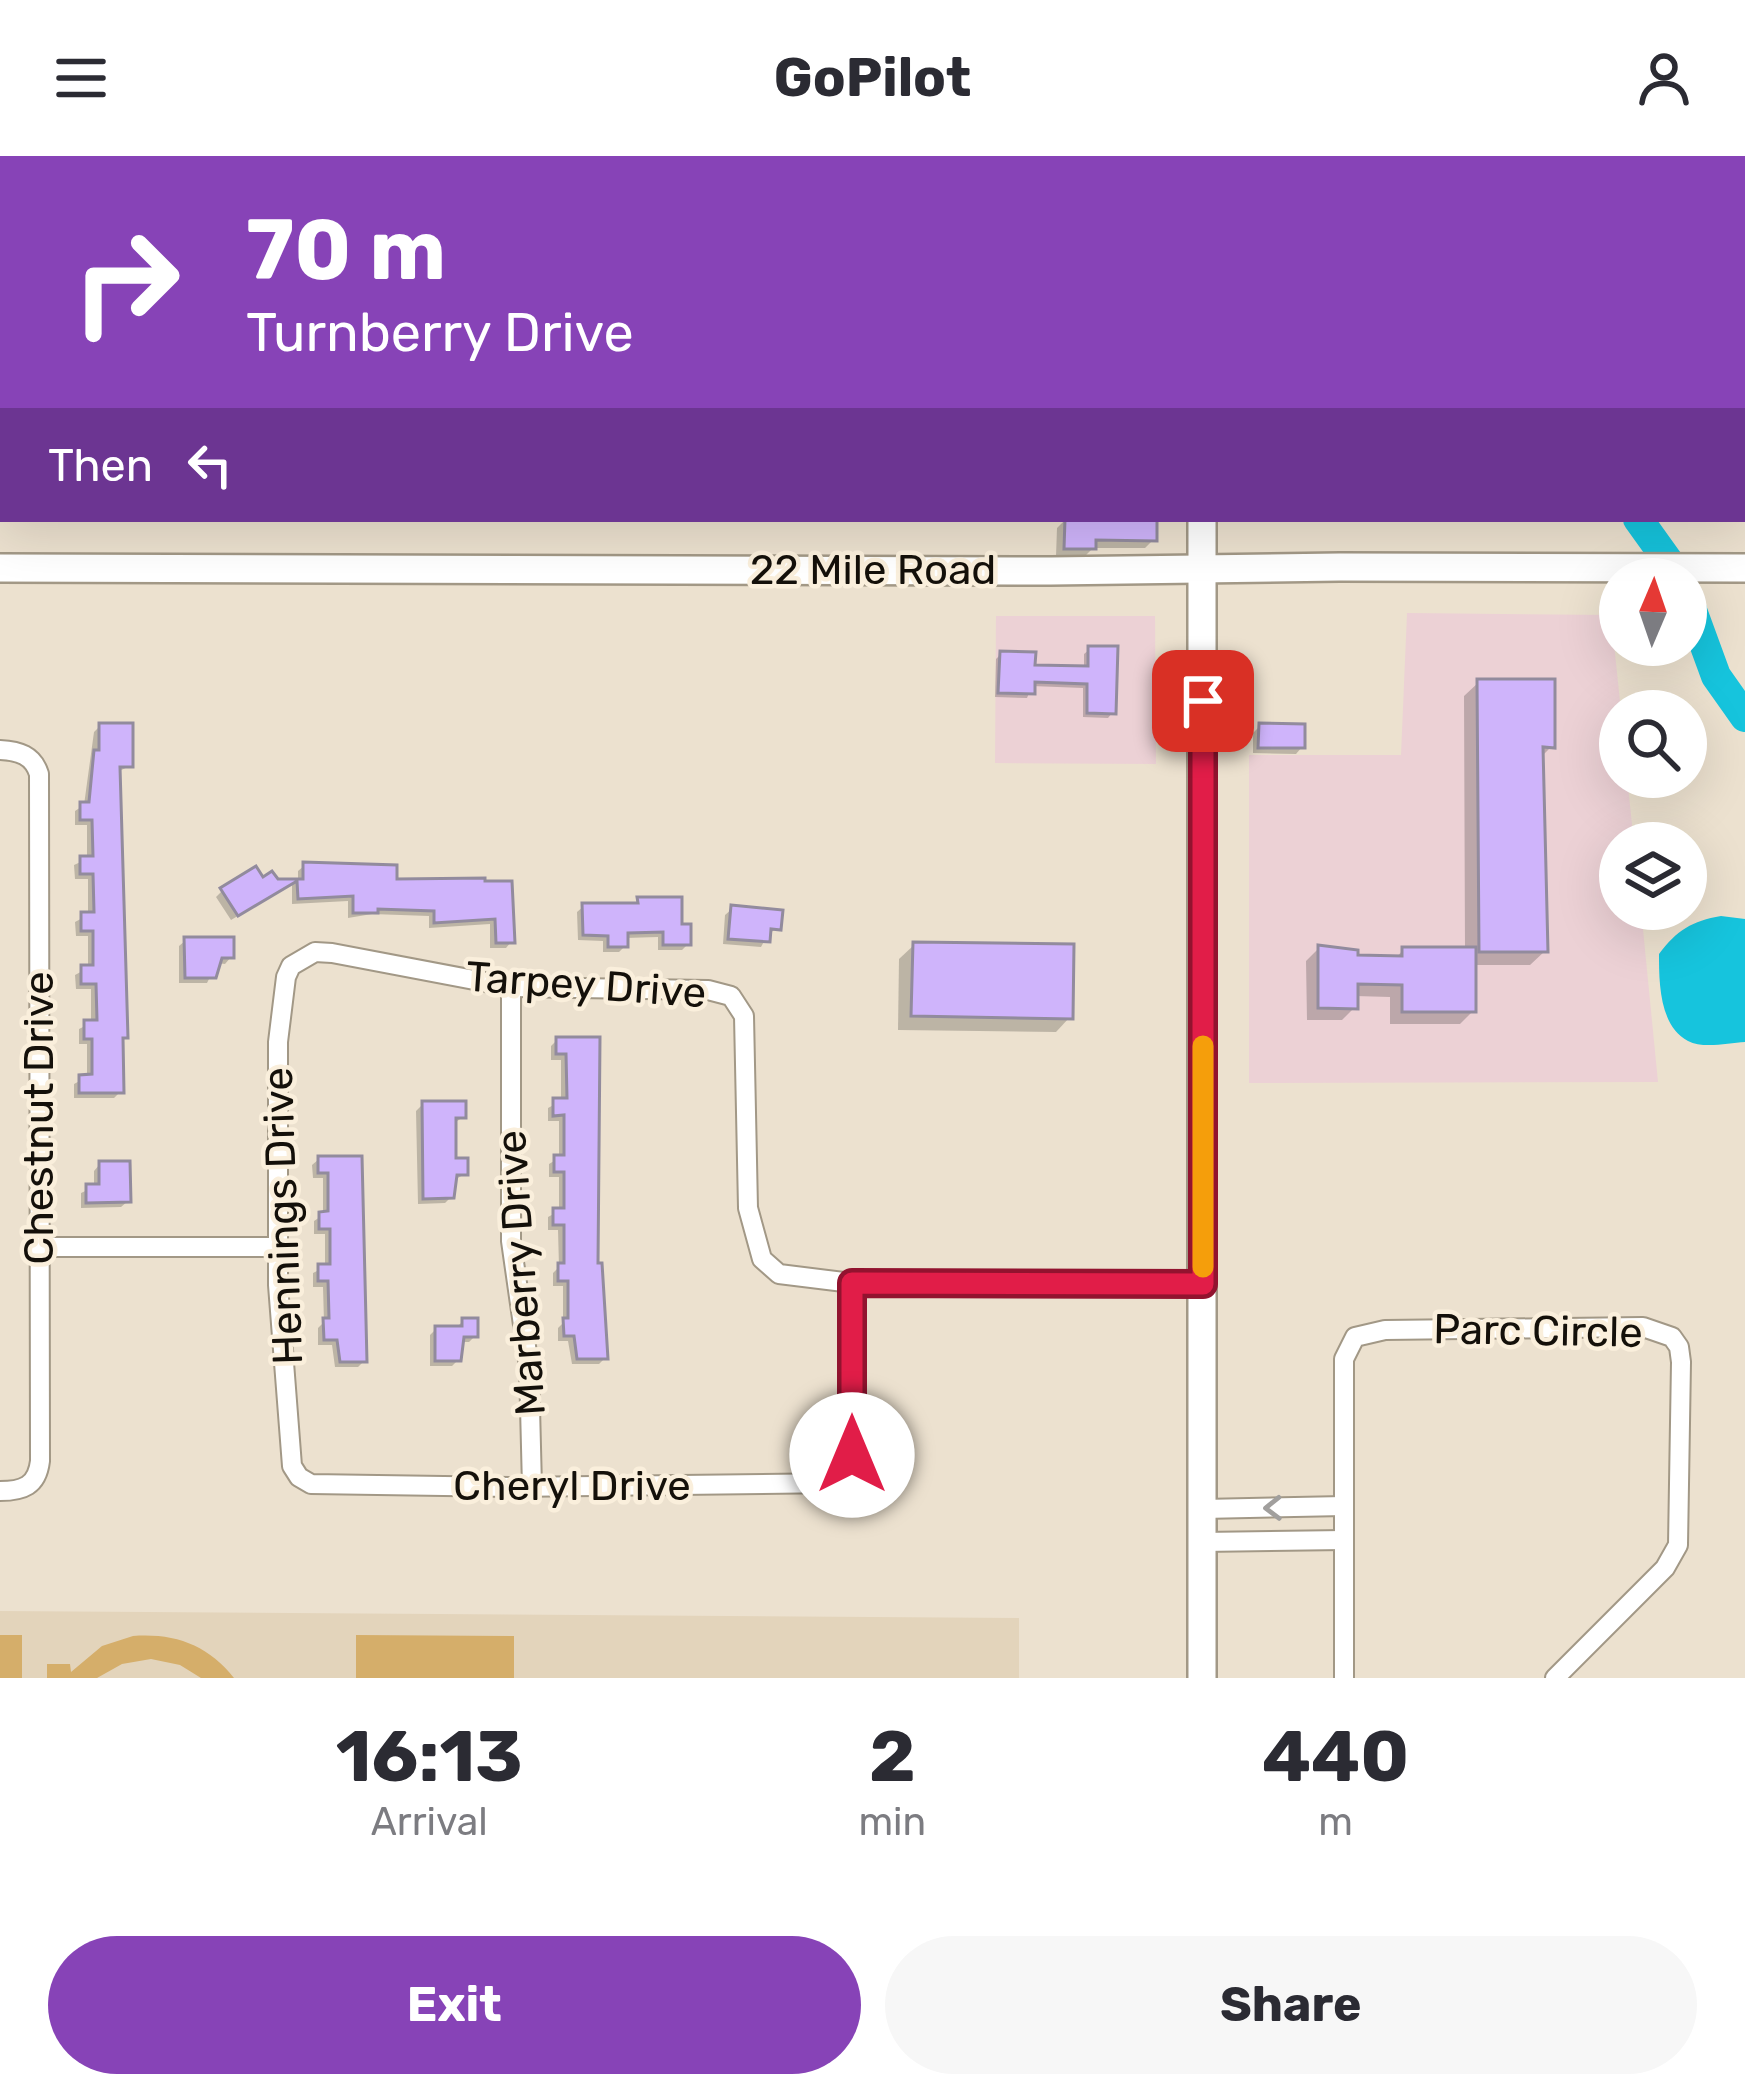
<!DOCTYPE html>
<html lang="en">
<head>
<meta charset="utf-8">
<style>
	:root { --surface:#fff; --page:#f7f7f7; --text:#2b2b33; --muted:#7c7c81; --accent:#8743b7 }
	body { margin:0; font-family:Rubik,sans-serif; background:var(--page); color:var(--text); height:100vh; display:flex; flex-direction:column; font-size:45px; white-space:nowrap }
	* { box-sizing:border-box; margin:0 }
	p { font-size:39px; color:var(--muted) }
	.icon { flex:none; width:66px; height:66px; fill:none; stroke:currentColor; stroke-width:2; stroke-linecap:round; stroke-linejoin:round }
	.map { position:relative; height:1522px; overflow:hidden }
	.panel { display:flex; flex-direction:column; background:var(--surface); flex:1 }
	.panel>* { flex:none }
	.hud { position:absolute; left:0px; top:0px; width:1746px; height:366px; box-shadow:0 12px 48px #0002; background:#8743b7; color:#fff; overflow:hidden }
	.needle { width:78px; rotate:2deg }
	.controls { position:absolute; left:1599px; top:402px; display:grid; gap:24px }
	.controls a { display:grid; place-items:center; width:108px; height:108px; border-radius:50%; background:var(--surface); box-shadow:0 12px 48px #0002; font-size:60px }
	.pin { position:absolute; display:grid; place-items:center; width:102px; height:102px; color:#fff; margin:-51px; border-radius:24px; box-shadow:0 6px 18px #0006 }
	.me { position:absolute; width:132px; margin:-66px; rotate:0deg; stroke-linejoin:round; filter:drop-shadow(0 0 9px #0008) }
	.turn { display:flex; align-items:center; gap:42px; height:252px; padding:0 48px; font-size:54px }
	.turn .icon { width:156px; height:156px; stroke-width:2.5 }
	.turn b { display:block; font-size:84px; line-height:102px }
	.then { display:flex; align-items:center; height:114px; padding:0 48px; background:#0003; gap:24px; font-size:45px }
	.eta { display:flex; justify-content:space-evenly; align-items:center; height:204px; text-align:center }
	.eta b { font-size:72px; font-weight:700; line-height:84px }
	.cta { display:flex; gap:24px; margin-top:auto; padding:24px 48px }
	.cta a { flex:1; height:138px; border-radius:72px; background:var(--accent); color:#fff; font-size:48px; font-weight:700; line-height:138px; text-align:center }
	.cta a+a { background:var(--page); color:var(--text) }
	header { display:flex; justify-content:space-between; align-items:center; height:156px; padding:0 48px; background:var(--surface); font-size:54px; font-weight:700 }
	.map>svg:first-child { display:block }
	.commercial { fill:#ecd1d5 }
	.built { fill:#e3d4bb }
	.green { fill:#d5ae6a }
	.water { fill:#16c4dd }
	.shadow { fill:#0003 }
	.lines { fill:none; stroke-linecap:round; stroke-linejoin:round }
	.river { stroke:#16c4dd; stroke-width:30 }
	.building { fill:#cfb4fb; stroke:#928b9d; stroke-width:3 }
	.street-casing { stroke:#a29886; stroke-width:22 }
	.secondary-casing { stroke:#a29886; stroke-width:32 }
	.street { stroke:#fff; stroke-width:18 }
	.secondary { stroke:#fff; stroke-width:27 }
	.oneway { stroke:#a19f9d }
	.route-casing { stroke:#92132f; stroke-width:30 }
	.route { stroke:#e11d48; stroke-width:21 }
	.slow { stroke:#f59e0b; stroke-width:21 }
	.labels { text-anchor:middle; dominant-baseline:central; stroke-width:9; stroke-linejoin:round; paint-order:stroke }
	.street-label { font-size:42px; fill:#14100a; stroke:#faefdc }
</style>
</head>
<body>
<header><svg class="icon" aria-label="menu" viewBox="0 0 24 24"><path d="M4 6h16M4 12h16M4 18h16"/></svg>GoPilot<svg class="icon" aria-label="person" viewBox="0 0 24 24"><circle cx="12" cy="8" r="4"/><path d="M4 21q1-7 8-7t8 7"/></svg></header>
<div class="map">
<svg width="1745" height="1522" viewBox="0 0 1745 1522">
	<rect width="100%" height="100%" fill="#ece1cf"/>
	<g class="commercial">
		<path d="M1407 457 1611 459 1621 555 1620 621H1627L1634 687H1620V753H1641L1658 926 1249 927V599H1401Z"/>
		<path d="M996 460H1155L1156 608 995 607Z"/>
	</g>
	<path class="built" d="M0 1455 1019 1462V1522H0Z"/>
	<g class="green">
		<rect x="0" y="1479" width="22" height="43"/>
		<path d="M356 1479 514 1480V1522H356Z"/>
		<path d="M133 1480C175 1477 208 1489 234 1522H201L180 1509 151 1503 122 1508 97 1522H47V1508H70L71 1516 102 1490Z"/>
	</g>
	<path class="water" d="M1721 760 1745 763V886C1728 887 1703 893 1688 885 1659 870 1659 825 1659 798 1677 774 1692 765 1721 760Z"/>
	<g class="shadow">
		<path d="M1066 363H1154V383L1145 392H1093L1084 401 1056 400 1057 372Z"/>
		<path d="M1090 493 1113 556 1108 562 1083 561V532L1032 530 1027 542 995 541 996 503 1001 498 1032 512 1084 513V498Z"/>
		<path d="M1479 526 1552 590 1540 602 1545 795 1530 809H1473V855L1460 868H1390V841L1355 840V851L1342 864H1307L1306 805 1319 792 1355 802 1395 803 1403 794H1465L1464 540Z"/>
		<path d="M100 570 130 610 117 616 121 935 114 942H74V928L87 921V888H79V873L91 867V833H76L75 819 88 812V780H76L75 766 88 759V723H75L74 709 87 703V669H75V655L84 649 94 576Z"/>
		<path d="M1260 570 1302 591 1296 598 1253 597V577Z"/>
		<path d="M305 709 394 726 482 725 512 785 506 792H490V768L429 772V760L372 758 348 762V745L292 748V728L231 764 216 741 222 735 262 725 298 726V715Z"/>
		<path d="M639 744 688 788 682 794H658V781L625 782V790L619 796H603V785L578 784 577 756 584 750H633Z"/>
		<path d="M732 753 778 772 768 778 761 791 723 788 725 759Z"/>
		<path d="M186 784 231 801 225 808 217 807 207 827H179V790Z"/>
		<path d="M914 789 1070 861 1056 876 898 874 899 803Z"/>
		<path d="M557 884H597L595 1110 605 1202 599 1208H572L568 1185H558V1172L563 1167V1130H553V1117L559 1111 558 1074H548V1061L559 1055V1021H549V1008L559 1002V965H548V952L561 945V904H551V890Z"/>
		<path d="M423 948 463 961 453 968V1005L465 1018 454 1024 451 1041 445 1047 418 1048 416 955Z"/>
		<path d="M319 1003H359L364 1205 358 1211H335L332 1189H318V1172L324 1166 323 1131H313V1117L325 1111V1078H314V1065L323 1059V1022H313L312 1009Z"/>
		<path d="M100 1008 128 1045 121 1051 81 1052V1037L94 1031V1015Z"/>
		<path d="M463 1165 475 1180 469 1186H460L458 1204 452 1210H430V1179L436 1173H455Z"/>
	</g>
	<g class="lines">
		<g class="river">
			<path d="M1365 0V3"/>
			<path d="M1638 363 1681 423"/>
			<path d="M1686 438 1716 520 1745 561"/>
		</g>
	</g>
	<g class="building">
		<path d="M1065 363H1157V385L1096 384V393H1064Z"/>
		<path d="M1088 490H1118L1116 558 1087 557V528L1035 526V538L998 537 1000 495 1036 496 1035 509 1088 510Z"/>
		<path d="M1477 523H1555V592L1543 591 1548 796H1479Z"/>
		<path d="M99 567H133V611H120L128 882H123L124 937H79V919L92 918V883H84V864H97L96 828H81V809H93V775H81V756H94L93 718H80V700H93L92 664H80V646H89L94 594H99Z"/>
		<path d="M1259 567 1305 568V592H1258Z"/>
		<path d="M303 706 397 709V723L485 722V725H512L515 787H496L495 763 434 767V755L378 753V757H353V740L298 743 297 725 238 760 220 732 256 710 263 721 272 715 278 723H303Z"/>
		<path d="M637 741H682V768H691V789H663V776L628 777V791H608V780L583 779 582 747H638Z"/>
		<path d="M731 749 783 754 781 774 771 773 770 786 728 783Z"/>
		<path d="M184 781H234V802H222L216 822H185Z"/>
		<path d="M913 786 1074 788 1073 863 911 860Z"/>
		<path d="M1318 789 1358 794V799L1402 800V791H1476V856H1402V829L1358 828V853L1318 852Z"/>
		<path d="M556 881H600L598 1107H602L608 1203H577L574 1180H564L563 1162H568V1125H558V1107H564V1069H553V1052H564V1016H554V999H564V959L553 960V942H567L566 898H556Z"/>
		<path d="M422 945H466V962H456V1002H468V1019H457L454 1042 423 1043Z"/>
		<path d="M318 1000H362L367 1206H340L337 1184H324L323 1162H329L328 1125H318V1108H330V1073H319V1056L328 1055V1017H318Z"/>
		<path d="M99 1005H130L131 1046 86 1047V1028H99Z"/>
		<path d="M462 1162H478V1181H464L461 1205H435V1170H462Z"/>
	</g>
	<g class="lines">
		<defs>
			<g id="street">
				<path d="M1679 0 1681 3"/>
				<path d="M1743 80 1745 83"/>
				<path d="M0 594C19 595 33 599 39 618L40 1305C37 1330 23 1335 0 1335"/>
				<path d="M511 831V1085L529 1211 532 1331"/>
				<path d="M39 1091H278"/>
				<path d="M852 1127 851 1309 839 1327 510 1331 311 1328 299 1321 292 1310 278 1129V886L286 821 291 810 315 796 332 797 511 831 708 834 731 840 744 860 748 1052 762 1103 779 1118 852 1127 1203 1128"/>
				<path d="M1203 1353 1344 1350"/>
				<path d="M1202 1386 1344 1384"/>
				<path d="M1344 1522V1203L1355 1181 1385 1174 1643 1171 1672 1181 1679 1191 1681 1206 1678 1389 1665 1412 1555 1522"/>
			</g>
			<g id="secondary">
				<path d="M1182 0 1183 3"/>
				<path d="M1202 363V1522"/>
				<path d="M0 412 1051 415 1340 411 1745 412"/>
			</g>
		</defs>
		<use href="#street" class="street-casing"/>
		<use href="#secondary" class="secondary-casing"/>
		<use href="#street" class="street"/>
		<use href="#secondary" class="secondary"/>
	</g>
	<defs><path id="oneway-chevron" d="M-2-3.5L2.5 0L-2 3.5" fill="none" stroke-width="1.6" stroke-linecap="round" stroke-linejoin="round" transform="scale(3)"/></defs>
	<use class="oneway" href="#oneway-chevron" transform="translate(1273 1352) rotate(179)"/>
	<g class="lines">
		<defs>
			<path id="route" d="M852 1299V1127L1203 1128V545"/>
		</defs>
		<use href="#route" class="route-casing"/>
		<use href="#route" class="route"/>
		<path class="slow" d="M1203 890V1111"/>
	</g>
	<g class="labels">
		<g class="street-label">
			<text x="873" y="414">22 Mile Road</text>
			<text transform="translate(586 829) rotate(4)">Tarpey Drive</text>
			<text transform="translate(39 962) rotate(-90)">Chestnut Drive</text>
			<text transform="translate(283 1060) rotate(-92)">Hennings Drive</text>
			<text transform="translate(521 1117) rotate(-94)">Marberry Drive</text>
			<text transform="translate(1538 1175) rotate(1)">Parc Circle</text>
			<text x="572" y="1330">Cheryl Drive</text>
		</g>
	</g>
</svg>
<div class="controls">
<a><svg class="needle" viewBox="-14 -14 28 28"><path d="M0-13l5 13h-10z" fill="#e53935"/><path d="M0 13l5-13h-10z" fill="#7c7c81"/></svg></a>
<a><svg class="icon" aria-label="search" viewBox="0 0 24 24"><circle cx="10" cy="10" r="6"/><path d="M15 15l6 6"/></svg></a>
<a><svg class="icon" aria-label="layers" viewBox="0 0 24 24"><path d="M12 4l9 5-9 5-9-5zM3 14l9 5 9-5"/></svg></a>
</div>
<div class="pin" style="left:1203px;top:545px;background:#d93025"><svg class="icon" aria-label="arrive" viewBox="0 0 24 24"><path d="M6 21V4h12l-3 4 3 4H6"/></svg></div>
<svg class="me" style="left:852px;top:1299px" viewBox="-20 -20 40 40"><circle r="19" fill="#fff"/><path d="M0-13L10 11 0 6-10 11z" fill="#e11d48"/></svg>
<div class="hud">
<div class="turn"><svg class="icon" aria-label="right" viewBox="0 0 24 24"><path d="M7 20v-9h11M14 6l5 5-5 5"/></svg><div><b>70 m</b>Turnberry Drive</div></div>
<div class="then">Then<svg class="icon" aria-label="left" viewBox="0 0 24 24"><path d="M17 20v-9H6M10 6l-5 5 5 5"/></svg></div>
</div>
</div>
<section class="panel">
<div class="eta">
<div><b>16:13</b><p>Arrival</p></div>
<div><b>2</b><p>min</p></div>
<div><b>440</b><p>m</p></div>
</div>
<div class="cta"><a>Exit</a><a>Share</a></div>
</section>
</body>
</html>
